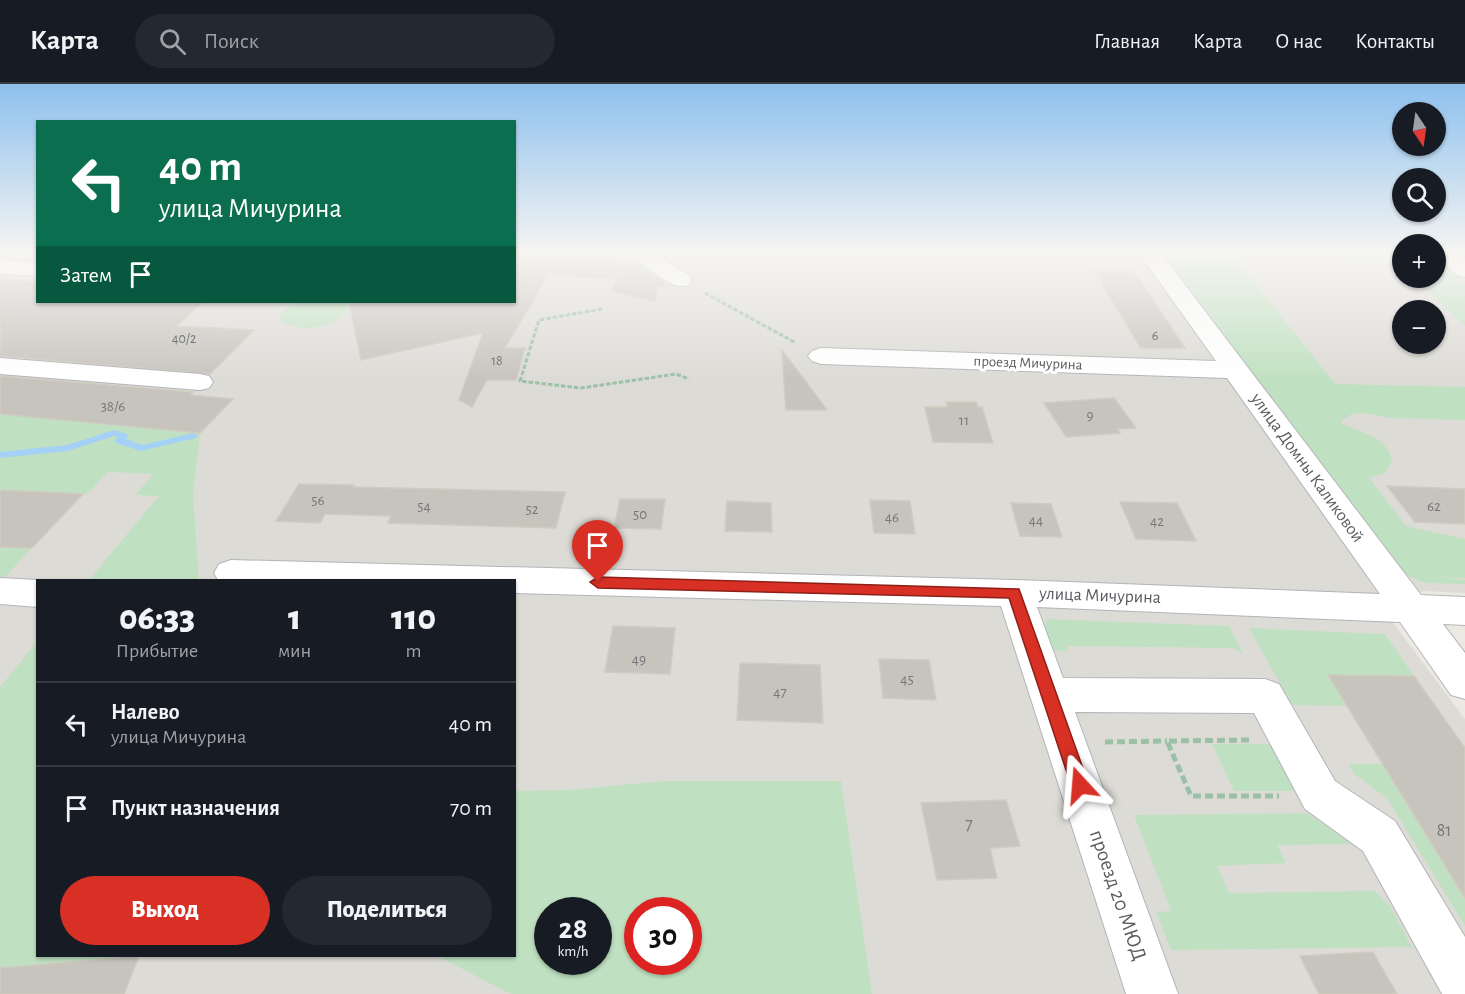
<!DOCTYPE html>
<html lang="ru">
<head>
<meta charset="utf-8">
<style>
	:root { --surface:#171b24; --page:#242831; --text:#f1f3f6; --muted:#9ea1a6; --line:#363941; --accent:#d93025 }
	body { margin:0; font-family:"Alegreya Sans",sans-serif; background:var(--page); color:var(--text); height:100vh; display:flex; flex-direction:column; font-size:22px; white-space:nowrap }
	* { box-sizing:border-box; margin:0 }
	p { font-size:20px; color:var(--muted) }
	.icon { flex:none; width:33px; height:33px; fill:none; stroke:currentColor; stroke-width:2; stroke-linecap:round; stroke-linejoin:round }
	.map { position:relative; flex:1; overflow:hidden }
	.panel { position:absolute; left:36px; top:495px; width:480px; height:378px; display:flex; flex-direction:column; background:var(--surface); border-radius:0px; box-shadow:0 2px 4px #0004 }
	.panel>* { flex:none }
	.hud { position:absolute; left:36px; top:36px; width:480px; height:183px; border-radius:0px; box-shadow:0 2px 4px #0004; background:#0b6e4f; color:#fff; overflow:hidden }
	.needle { width:39px; rotate:167deg }
	.controls { position:absolute; left:1392px; top:18px; display:grid; gap:12px }
	.controls a { display:grid; place-items:center; width:54px; height:54px; border-radius:50%; background:var(--surface); box-shadow:0 2px 4px #0004; font-size:30px }
	.speed { position:absolute; left:534px; top:813px; display:flex; gap:12px; font-size:30px; font-weight:700; text-align:center }
	.speed>* { display:grid; place-content:center; width:78px; height:78px; border-radius:50%; background:var(--surface); box-shadow:0 2px 4px #0004; line-height:1 }
	.speed small { font-size:15px; font-weight:400 }
	.speed .limit { border:9px solid #d22; background:#fff; color:#111 }
	.pin { position:absolute; display:grid; place-items:center; width:51px; height:51px; color:#fff; margin:-62px -26px; border-radius:50% 50% 50% 0; rotate:-45deg; box-shadow:0 0 6px #0007 }
	.pin .icon { rotate:45deg }
	.me { position:absolute; width:66px; margin:-33px; rotate:341deg; stroke-linejoin:round; filter:drop-shadow(0 0 4px #0008) }
	.turn { display:flex; align-items:center; gap:21px; height:126px; padding:0 24px; font-size:27px }
	.turn .icon { width:78px; height:78px; stroke-width:2.5 }
	.turn b { display:block; font-size:42px; line-height:51px }
	.then { display:flex; align-items:center; height:57px; padding:0 24px; background:#0003; gap:12px; font-size:22px }
	.eta { display:flex; justify-content:space-evenly; align-items:center; height:102px; text-align:center }
	.eta b { font-size:36px; font-weight:800; line-height:42px }
	.primary-button { display:flex; gap:12px; margin-top:auto; padding:12px 24px }
	.primary-button a { flex:1; height:69px; border-radius:36px; background:var(--accent); color:#fff; font-size:24px; font-weight:800; line-height:69px; text-align:center }
	.primary-button a+a { background:var(--page); color:var(--text) }
	ul { padding:0; list-style:none }
	li { display:flex; align-items:center; gap:18px; height:84px; padding:0 24px; border-top:2px solid var(--line) }
	li div { flex:1 }
	li b { display:block; font-size:22px }
	li em { font-style:normal }
	header { display:flex; align-items:center; gap:36px; box-sizing:border-box; height:84px; padding:0 30px; background:var(--surface); border-bottom:2px solid var(--line) }
	header strong { font-size:28px }
	nav { display:flex; gap:33px; margin-inline-start:auto; font-size:21px }
	.search { width:420px; height:54px; background:var(--page); display:flex; align-items:center; gap:15px; box-sizing:border-box; padding:0 21px; border-radius:33px; color:var(--muted); font-size:22px }
	.map>svg:first-child { display:block }
	.industrial { fill:#dddbd6; fill-rule:evenodd }
	.green { fill:#c0e1c1; fill-rule:evenodd }
	.lines { fill:none; stroke-linecap:round; stroke-linejoin:round }
	.stream { fill:#a6d1f6; fill-rule:evenodd }
	.building { fill:#c7c4be; stroke:#cfcbc0; stroke-width:1.5 }
	.minor-casing { stroke:#b2b4b8; stroke-width:2 }
	.path-far1 { stroke:#9ac1a6; stroke-width:3; stroke-dasharray:4.5 2; stroke-linecap:butt }
	.path { stroke:#9ac1a6; stroke-width:5; stroke-dasharray:8 4; stroke-linecap:butt }
	.minor { fill:#fff; fill-rule:evenodd }
	.route { fill:#d93025; stroke:#8d1f18; stroke-width:1.5 }
	.labels { text-anchor:middle; dominant-baseline:central; stroke-width:6; stroke-linejoin:round; paint-order:stroke }
	.far-number-label { font-size:14px; fill:#757778 }
	.far-street-label { font-size:15px; fill:#5a5d61; stroke:#fff }
	.number-label { font-size:15px; fill:#757778 }
	.street-label { font-size:18px; fill:#5a5d61; stroke:#fff }
	.near-number-label { font-size:18px; fill:#757778 }
	.near-street-label { font-size:21px; fill:#5a5d61; stroke:#fff }
</style>
</head>
<body>
<header>
<strong>Карта</strong>
<div class="search"><svg class="icon" aria-label="search" viewBox="0 0 24 24"><circle cx="10" cy="10" r="6"/><path d="M15 15l6 6"/></svg>Поиск</div>
<nav><a>Главная</a><a>Карта</a><a>О нас</a><a>Контакты</a></nav>
</header>
<div class="map">
<svg width="1465" height="910" viewBox="0 0 1465 910">
	<rect width="100%" height="100%" fill="#ebe9e1"/>
	<path class="industrial" d="M0 168H37L38 218H514L515 168H1402V194H1436V168H1465V509L1424 507 1402 510 1388 532 1465 635V910H0ZM1402 226H1436V260H1402ZM38 496H514V872H38ZM548 826H598V878H548ZM638 826H688V878H638Z"/>
	<g class="green">
		<path d="M1162 168H1347L1402 171V183L1394 175 1232 170 1335 300 1465 303V336L1390 334 1366 329 1352 330 1342 336V340C1360 347 1388 354 1392 376L1385 389 1369 394 1406 442 1465 455V494L1440 493 1465 496V500L1425 499 1402 489 1259 308Z"/>
		<path d="M1436 182 1455 190 1465 199V242L1414 194H1436Z"/>
		<path d="M302 218H345L343 220H346L347 227C330 245 301 250 280 236V231L285 225Z"/>
		<path d="M0 330 200 349 193 411 199 496H89L159 412 135 411 154 390 108 388 89 408 83 410 0 406Z"/>
		<path d="M0 463 32 464 5 493 0 494Z"/>
		<path d="M1047 535 1229 542 1243 570 1233 564 1068 562 1067 567 1051 566 1044 546Z"/>
		<path d="M1249 544 1385 550 1414 592 1329 591 1347 622 1292 621Z"/>
		<path d="M37 558 38 872H152L0 884V603Z"/>
		<path d="M1212 660H1279L1304 707H1234Z"/>
		<path d="M1348 680H1382L1465 815V842L1387 714 1354 690Z"/>
		<path d="M663 697H841L872 910H511L437 872H514L515 707 571 706ZM548 826H598V878H548ZM638 826H688V878H638Z"/>
		<path d="M1307 729 1352 760 1277 761 1286 779 1217 782 1229 809 1375 807 1390 822 1412 863 1171 866 1156 828 1171 827 1134 731Z"/>
	</g>
	<g class="lines">
		<path class="stream" d="M114 346 127 350 129 352 126 355 142 361 193 349 198 352 196 354 141 367 116 359 114 357 118 353 114 352 68 367 0 374V368L67 361Z"/>
	</g>
	<g class="building">
		<path d="M542 168H611L616 175 638 180 665 199 663 203H657L655 217 612 207 617 195 548 191 505 264H525L516 296H487L472 323 459 316 483 249 361 276 349 218H514V169L542 171Z"/>
		<path d="M1094 187 1134 188 1185 264H1141Z"/>
		<path d="M0 196 38 198V218H203L177 242 254 246 210 290 0 272Z"/>
		<path d="M782 266 827 326H786Z"/>
		<path d="M0 292 193 308 190 311 233 315 200 349 0 330Z"/>
		<path d="M1114 314 1136 344 1117 345 1120 349 1066 353 1044 319Z"/>
		<path d="M946 318H976L978 323H982L993 359 933 358 925 323H948Z"/>
		<path d="M299 400 354 401 353 403 565 408 556 444 388 439 391 432 325 430 320 439 276 437Z"/>
		<path d="M1387 402 1465 405V440L1415 438Z"/>
		<path d="M0 406 83 410 32 464 0 463Z"/>
		<path d="M620 415H665L661 445 614 444Z"/>
		<path d="M870 416 910 417 915 450 874 449Z"/>
		<path d="M727 417 771 419 772 448 725 447Z"/>
		<path d="M1120 418 1177 419 1196 457 1136 455Z"/>
		<path d="M1011 419 1051 420 1062 453 1020 452Z"/>
		<path d="M613 542 675 544 670 590 605 588Z"/>
		<path d="M879 575 929 576 936 616 883 614Z"/>
		<path d="M740 579 820 581 823 639 737 636Z"/>
		<path d="M1328 591 1414 592 1465 664V814Z"/>
		<path d="M1006 716 1020 762 990 764 997 794 937 796 921 719Z"/>
		<path d="M1373 868 1397 910H1319L1300 872Z"/>
		<path d="M139 872 124 910H0V884Z"/>
	</g>
	<g class="lines">
		<defs>
			<g id="minor">
				<path d="M613 168H651L689 191 692 196 689 201C666 207 652 181 631 175 627 174 621 174 616 173Z"/>
				<path d="M1138 168H1160L1421 511 1465 513V541L1443 540 1465 569V615L1451 611 1400 538 1037 523 1063 594 1265 595 1279 600 1335 697 1395 737 1465 853V910H1442L1363 767 1305 725 1254 629 1075 628 1178 910H1126L1001 522 514 509V496H218L214 489 219 480 231 476 1014 496 1380 510 1227 294 821 280 812 277 808 272 812 267 821 264 1216 277Z"/>
				<path d="M1436 168H1457L1465 175V193L1457 191 1436 173Z"/>
				<path d="M0 176 38 178V192L0 190Z"/>
				<path d="M0 274 200 290 209 292 213 298 209 304 200 306 0 290Z"/>
				<path d="M0 494 38 496V523L0 520Z"/>
			</g>
		</defs>
		<use href="#minor" class="minor-casing"/>
		<g class="path-far1">
			<path d="M705 209 796 259"/>
			<path d="M602 225 539 236 520 297 581 304 676 290 689 295"/>
		</g>
		<g class="path">
			<path d="M1249 656 1167 657 1191 712H1279"/>
			<path d="M1105 658 1167 657"/>
		</g>
		<use href="#minor" class="minor"/>
	</g>
	<linearGradient id="sky" x2="0" y2="1"><stop stop-color="#8dc0ee"/><stop offset="0.57" stop-color="#f6f5f2"/><stop offset="1" stop-color="#f6f5f2" stop-opacity="0"/></linearGradient>
	<rect width="1465" height="296" fill="url(#sky)"/>
	<path class="route" d="M598 493 1019 505 1089 701 1086 707 1080 709 1074 707 1071 701 1009 514 598 504 590 498Z"/>
	<g class="labels">
		<g class="far-number-label">
			<text x="1155" y="252">6</text>
			<text x="184" y="255">40/2</text>
			<text x="497" y="277">18</text>
		</g>
		<g class="far-street-label">
			<text transform="translate(1028 279) rotate(2)">проезд Мичурина</text>
		</g>
		<g class="number-label">
			<text x="113" y="322">38/6</text>
			<text x="1090" y="331">9</text>
			<text x="964" y="336">11</text>
			<text x="318" y="416">56</text>
			<text x="424" y="422">54</text>
			<text x="1434" y="422">62</text>
			<text x="532" y="425">52</text>
			<text x="640" y="430">50</text>
			<text x="892" y="433">46</text>
			<text x="1036" y="436">44</text>
			<text x="1157" y="437">42</text>
			<text x="639" y="575">49</text>
			<text x="907" y="595">45</text>
			<text x="780" y="608">47</text>
		</g>
		<g class="street-label">
			<text transform="translate(1307 384) rotate(54)">улица Домны Каликовой</text>
			<text transform="translate(1100 512) rotate(2)">улица Мичурина</text>
		</g>
		<g class="near-number-label">
			<text x="969" y="741">7</text>
			<text x="1444" y="747">81</text>
		</g>
		<g class="near-street-label">
			<text transform="translate(1118 811) rotate(71)">проезд 20 МЮД</text>
		</g>
	</g>
</svg>
<div class="controls">
<a><svg class="needle" viewBox="-14 -14 28 28"><path d="M0-13l5 13h-10z" fill="#e53935"/><path d="M0 13l5-13h-10z" fill="#9ea1a6"/></svg></a>
<a><svg class="icon" aria-label="search" viewBox="0 0 24 24"><circle cx="10" cy="10" r="6"/><path d="M15 15l6 6"/></svg></a>
<a>+</a>
<a>−</a>
</div>
<div class="speed"><div>28<small>km/h</small></div><div class="limit">30</div></div>
<div class="pin" style="left:598px;top:498px;background:#d93025"><svg class="icon" aria-label="arrive" viewBox="0 0 24 24"><path d="M6 21V4h12l-3 4 3 4H6"/></svg></div>
<svg class="me" style="left:1080px;top:701px" viewBox="-20 -20 40 40"><path d="M0-17L14 15 0 8-14 15z" fill="#d93025" stroke="#fff" stroke-width="4"/></svg>
<div class="hud">
<div class="turn"><svg class="icon" aria-label="left" viewBox="0 0 24 24"><path d="M17 20v-9H6M10 6l-5 5 5 5"/></svg><div><b>40 m</b>улица Мичурина</div></div>
<div class="then">Затем<svg class="icon" aria-label="arrive" viewBox="0 0 24 24"><path d="M6 21V4h12l-3 4 3 4H6"/></svg></div>
</div>
<section class="panel">
<div class="eta">
<div><b>06:33</b><p>Прибытие</p></div>
<div><b>1</b><p>мин</p></div>
<div><b>110</b><p>m</p></div>
</div>
<ul>
<li><svg class="icon" aria-label="left" viewBox="0 0 24 24"><path d="M17 20v-9H6M10 6l-5 5 5 5"/></svg><div><b>Налево</b><p>улица Мичурина</p></div><em>40 m</em></li>
<li><svg class="icon" aria-label="arrive" viewBox="0 0 24 24"><path d="M6 21V4h12l-3 4 3 4H6"/></svg><div><b>Пункт назначения</b></div><em>70 m</em></li>
</ul>
<div class="primary-button"><a>Выход</a><a>Поделиться</a></div>
</section>
</div>
</body>
</html>
